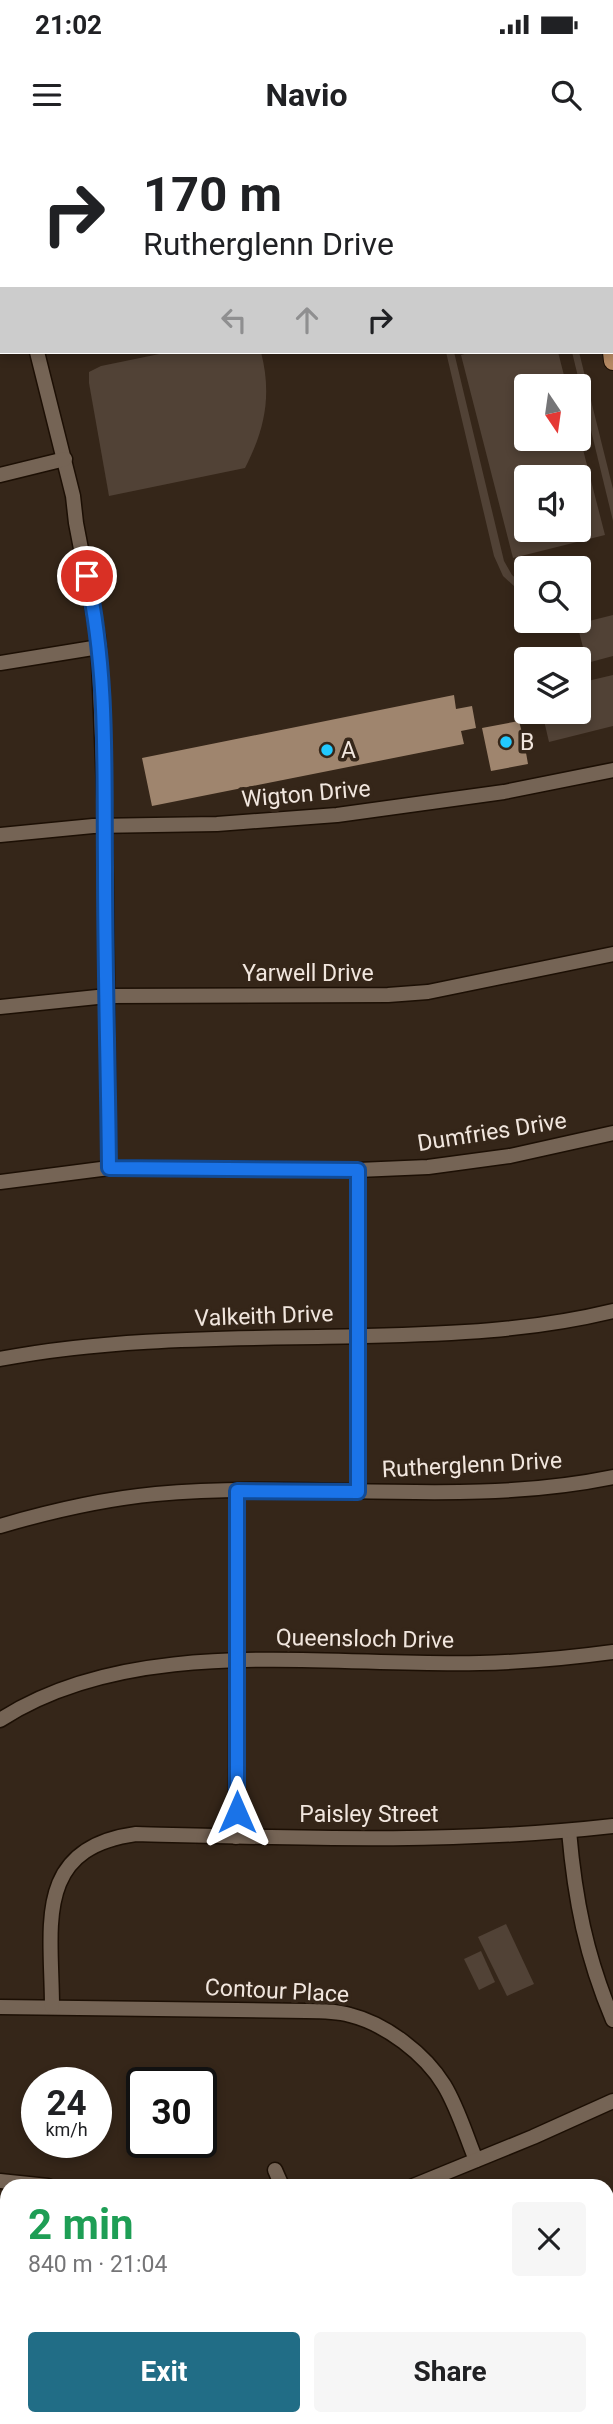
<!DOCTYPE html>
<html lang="en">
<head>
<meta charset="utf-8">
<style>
	:root { --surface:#fff; --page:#f6f6f6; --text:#202124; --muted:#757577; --accent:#216d86 }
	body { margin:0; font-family:Roboto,sans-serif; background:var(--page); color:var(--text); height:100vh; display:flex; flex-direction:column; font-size:26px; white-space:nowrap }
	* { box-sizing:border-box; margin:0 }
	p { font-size:23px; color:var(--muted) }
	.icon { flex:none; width:38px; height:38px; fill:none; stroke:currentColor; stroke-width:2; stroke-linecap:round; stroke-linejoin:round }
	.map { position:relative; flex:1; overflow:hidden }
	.sheet { position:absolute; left:0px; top:2039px; width:614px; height:247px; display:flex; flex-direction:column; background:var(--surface); border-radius:21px 21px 0 0; box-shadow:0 4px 10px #0003 }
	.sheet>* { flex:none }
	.banner { position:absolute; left:0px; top:0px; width:614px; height:214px; box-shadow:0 4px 10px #0003; background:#fff; color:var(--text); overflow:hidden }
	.needle { width:46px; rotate:167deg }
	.controls { position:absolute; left:514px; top:234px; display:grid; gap:14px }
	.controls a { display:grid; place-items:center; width:77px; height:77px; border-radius:7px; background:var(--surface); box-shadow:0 4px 10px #0003; font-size:35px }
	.speed { position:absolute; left:21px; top:1927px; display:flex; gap:14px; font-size:35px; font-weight:700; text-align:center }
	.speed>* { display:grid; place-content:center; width:91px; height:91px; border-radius:50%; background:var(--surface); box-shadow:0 4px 10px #0003; line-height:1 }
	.speed small { font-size:18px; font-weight:400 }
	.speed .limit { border:4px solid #111; border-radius:10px; background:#fff; color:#111 }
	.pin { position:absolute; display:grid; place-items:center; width:60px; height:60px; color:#fff; margin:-30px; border:4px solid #fff; border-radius:50%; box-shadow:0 2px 7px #0007 }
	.me { position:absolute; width:77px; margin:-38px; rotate:0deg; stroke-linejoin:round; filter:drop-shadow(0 0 5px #0008) }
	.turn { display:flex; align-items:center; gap:24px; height:147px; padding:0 28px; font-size:32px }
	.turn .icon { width:91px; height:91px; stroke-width:2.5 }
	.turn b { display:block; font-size:49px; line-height:60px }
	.lanes { display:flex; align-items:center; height:66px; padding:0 28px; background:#0003; justify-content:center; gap:35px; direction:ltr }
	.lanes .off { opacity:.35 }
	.round { display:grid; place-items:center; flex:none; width:74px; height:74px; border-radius:7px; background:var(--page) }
	.overview { display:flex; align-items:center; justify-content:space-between; height:119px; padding:0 28px }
	h1 { font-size:42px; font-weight:700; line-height:52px; color:#1e9e55 }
	.action { display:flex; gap:14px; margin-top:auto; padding:14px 28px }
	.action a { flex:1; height:80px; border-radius:7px; background:var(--accent); color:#fff; font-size:28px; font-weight:700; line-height:80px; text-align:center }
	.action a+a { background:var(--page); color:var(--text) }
	.status { display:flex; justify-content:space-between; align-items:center; height:49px; padding:0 35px; background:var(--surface); direction:ltr }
	.status svg { height:19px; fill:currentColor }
	header { display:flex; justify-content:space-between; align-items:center; height:91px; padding:0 28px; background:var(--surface); font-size:32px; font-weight:700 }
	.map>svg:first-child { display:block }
	.green { fill:#514236; fill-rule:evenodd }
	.building { fill:#9f856e }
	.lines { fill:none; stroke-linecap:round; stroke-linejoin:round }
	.minor-casing { stroke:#1c0f04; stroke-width:17 }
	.major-casing { stroke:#1c0f04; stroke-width:20 }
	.minor { stroke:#756455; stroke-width:14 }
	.major { stroke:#b68a63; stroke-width:18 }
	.route-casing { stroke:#114b97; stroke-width:18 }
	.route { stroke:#1a73e8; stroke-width:12 }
	.poi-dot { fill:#22c9fe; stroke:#352619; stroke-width:2.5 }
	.labels { text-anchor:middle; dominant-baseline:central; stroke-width:7; stroke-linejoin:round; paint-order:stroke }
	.poi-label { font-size:23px; fill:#f1e6de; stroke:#352619; text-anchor:start }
	.street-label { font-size:23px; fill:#f1e6de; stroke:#352619 }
</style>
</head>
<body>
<div class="status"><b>21:02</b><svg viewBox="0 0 49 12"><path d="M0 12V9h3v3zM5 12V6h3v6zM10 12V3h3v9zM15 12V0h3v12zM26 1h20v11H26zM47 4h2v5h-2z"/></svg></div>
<header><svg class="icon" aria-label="menu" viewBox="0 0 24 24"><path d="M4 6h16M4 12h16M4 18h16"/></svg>Navio<svg class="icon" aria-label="search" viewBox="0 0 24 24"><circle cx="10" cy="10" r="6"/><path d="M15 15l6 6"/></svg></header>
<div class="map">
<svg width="613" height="2284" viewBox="0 0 613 2284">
	<rect width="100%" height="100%" fill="#352619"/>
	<g class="green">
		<path d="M169 212H261C272 255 265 289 245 328L109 356 89 243V232L101 226Z"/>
		<path d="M446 212H454L504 421 512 435 527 448V458L503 436 494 416Z"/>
		<path d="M472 212H558L567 247H527V299H579V294L605 395 513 418 461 215ZM527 338H579V390H527Z"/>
		<path d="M572 212H579L613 349V381Z"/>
		<path d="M613 475V516L587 523 577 484Z"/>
		<path d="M613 535V586L549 602 542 572H579V543Z"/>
		<path d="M506 1784 534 1844 507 1856 478 1797Z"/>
		<path d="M481 1811 495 1842 479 1850 464 1819Z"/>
		<path d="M613 2223V2284H462L476 2278H607V2225Z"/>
	</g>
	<g class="building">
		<path d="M454 555 456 569 472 566 476 588 461 591 464 604 152 666 142 618Z"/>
		<path d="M519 581 523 597 527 596 529 606 525 607 528 624 491 631 482 588Z"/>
	</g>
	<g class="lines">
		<defs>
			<g id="minor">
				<path d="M0 64 2 71"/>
				<path d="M37 212 73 356 76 383 98 497 105 673 109 1028"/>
				<path d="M0 335 65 319"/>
				<path d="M0 523 99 507"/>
				<path d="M0 695 93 686 217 684 337 675 504 652 613 630"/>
				<path d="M0 867 107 856 388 855 428 852 613 814"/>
				<path d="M358 1030V1352"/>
				<path d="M0 1042 109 1028 358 1030 428 1027 510 1016 613 993"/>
				<path d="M0 1219C119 1196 244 1199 365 1196 450 1194 531 1191 613 1171"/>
				<path d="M0 1386C51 1371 103 1359 156 1354 308 1340 463 1368 613 1337"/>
				<path d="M0 1580C134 1493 328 1527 480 1523 525 1522 569 1518 613 1512"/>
				<path d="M569 1691C575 1760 586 1816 613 1880"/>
				<path d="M236 1697 237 1351"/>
				<path d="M0 1867 306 1871C321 1871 336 1871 350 1875 386 1884 425 1914 444 1945 458 1968 466 1996 476 2020"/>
				<path d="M52 1867C52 1788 32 1708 136 1694 295 1698 455 1704 613 1686"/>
				<path d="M275 2030 282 2046"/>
				<path d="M0 2041 48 2046"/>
				<path d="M413 2046 533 1997 613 1961"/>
				<path d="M0 2213 7 2210"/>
				<path d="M190 2278 193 2284"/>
			</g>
			<g id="major">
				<path d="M578 0V2"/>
				<path d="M102 2 109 0"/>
				<path d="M0 27H2"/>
				<path d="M612 212 613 221"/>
				<path d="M607 2171 613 2168"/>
				<path d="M607 2215 613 2212"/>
				<path d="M328 2284 342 2278"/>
				<path d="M436 2284 450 2278"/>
			</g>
		</defs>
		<use href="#minor" class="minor-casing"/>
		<use href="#major" class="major-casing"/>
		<use href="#minor" class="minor"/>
		<use href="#major" class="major"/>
	</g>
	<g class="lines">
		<defs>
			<path id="route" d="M87 436C108 531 104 630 105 726 105 827 108 927 109 1028L358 1030V1352L237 1351V1672"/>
		</defs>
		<use href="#route" class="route-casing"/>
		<use href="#route" class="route"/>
	</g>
	<g class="poi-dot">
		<circle cx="506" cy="602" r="7"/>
		<circle cx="327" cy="610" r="7"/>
	</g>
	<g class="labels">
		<g class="poi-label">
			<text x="520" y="602">B</text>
			<text x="341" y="610">A</text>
		</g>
		<g class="street-label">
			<text transform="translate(306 654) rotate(-5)">Wigton Drive</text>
			<text x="308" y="833">Yarwell Drive</text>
			<text transform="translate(492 992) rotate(-9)">Dumfries Drive</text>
			<text transform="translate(264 1176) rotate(-2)">Valkeith Drive</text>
			<text transform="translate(472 1325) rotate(-3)">Rutherglenn Drive</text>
			<text transform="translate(365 1499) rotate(1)">Queensloch Drive</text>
			<text x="369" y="1674">Paisley Street</text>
			<text transform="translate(277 1851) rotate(3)">Contour Place</text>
		</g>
	</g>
</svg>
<div class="controls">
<a><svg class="needle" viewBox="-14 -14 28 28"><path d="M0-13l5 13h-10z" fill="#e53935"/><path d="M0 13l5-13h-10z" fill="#757577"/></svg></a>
<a><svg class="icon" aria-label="sound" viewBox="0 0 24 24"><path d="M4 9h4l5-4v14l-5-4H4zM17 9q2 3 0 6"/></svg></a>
<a><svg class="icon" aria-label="search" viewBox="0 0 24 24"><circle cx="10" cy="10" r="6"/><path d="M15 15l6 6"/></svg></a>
<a><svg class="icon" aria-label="layers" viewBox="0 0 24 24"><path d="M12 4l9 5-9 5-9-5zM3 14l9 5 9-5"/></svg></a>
</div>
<div class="speed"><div>24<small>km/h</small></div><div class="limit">30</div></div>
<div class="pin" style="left:87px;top:436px;background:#d93025"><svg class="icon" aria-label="arrive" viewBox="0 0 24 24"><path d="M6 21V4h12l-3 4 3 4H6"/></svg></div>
<svg class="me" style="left:237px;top:1672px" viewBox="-20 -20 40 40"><path d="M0-17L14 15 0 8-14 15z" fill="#1a73e8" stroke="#fff" stroke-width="4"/></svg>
<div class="banner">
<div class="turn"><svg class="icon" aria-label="right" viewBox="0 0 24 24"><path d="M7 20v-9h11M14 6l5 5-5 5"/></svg><div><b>170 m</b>Rutherglenn Drive</div></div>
<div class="lanes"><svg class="icon off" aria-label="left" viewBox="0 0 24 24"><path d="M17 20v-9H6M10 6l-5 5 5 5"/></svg><svg class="icon off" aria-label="ahead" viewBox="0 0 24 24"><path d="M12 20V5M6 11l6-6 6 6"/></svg><svg class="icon" aria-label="right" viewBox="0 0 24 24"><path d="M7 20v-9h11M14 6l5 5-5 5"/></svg></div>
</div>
<section class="sheet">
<div class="overview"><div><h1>2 min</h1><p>840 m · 21:04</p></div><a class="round"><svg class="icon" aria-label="close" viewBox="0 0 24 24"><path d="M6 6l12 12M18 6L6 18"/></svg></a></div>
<div class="action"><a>Exit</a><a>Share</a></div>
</section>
</div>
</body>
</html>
